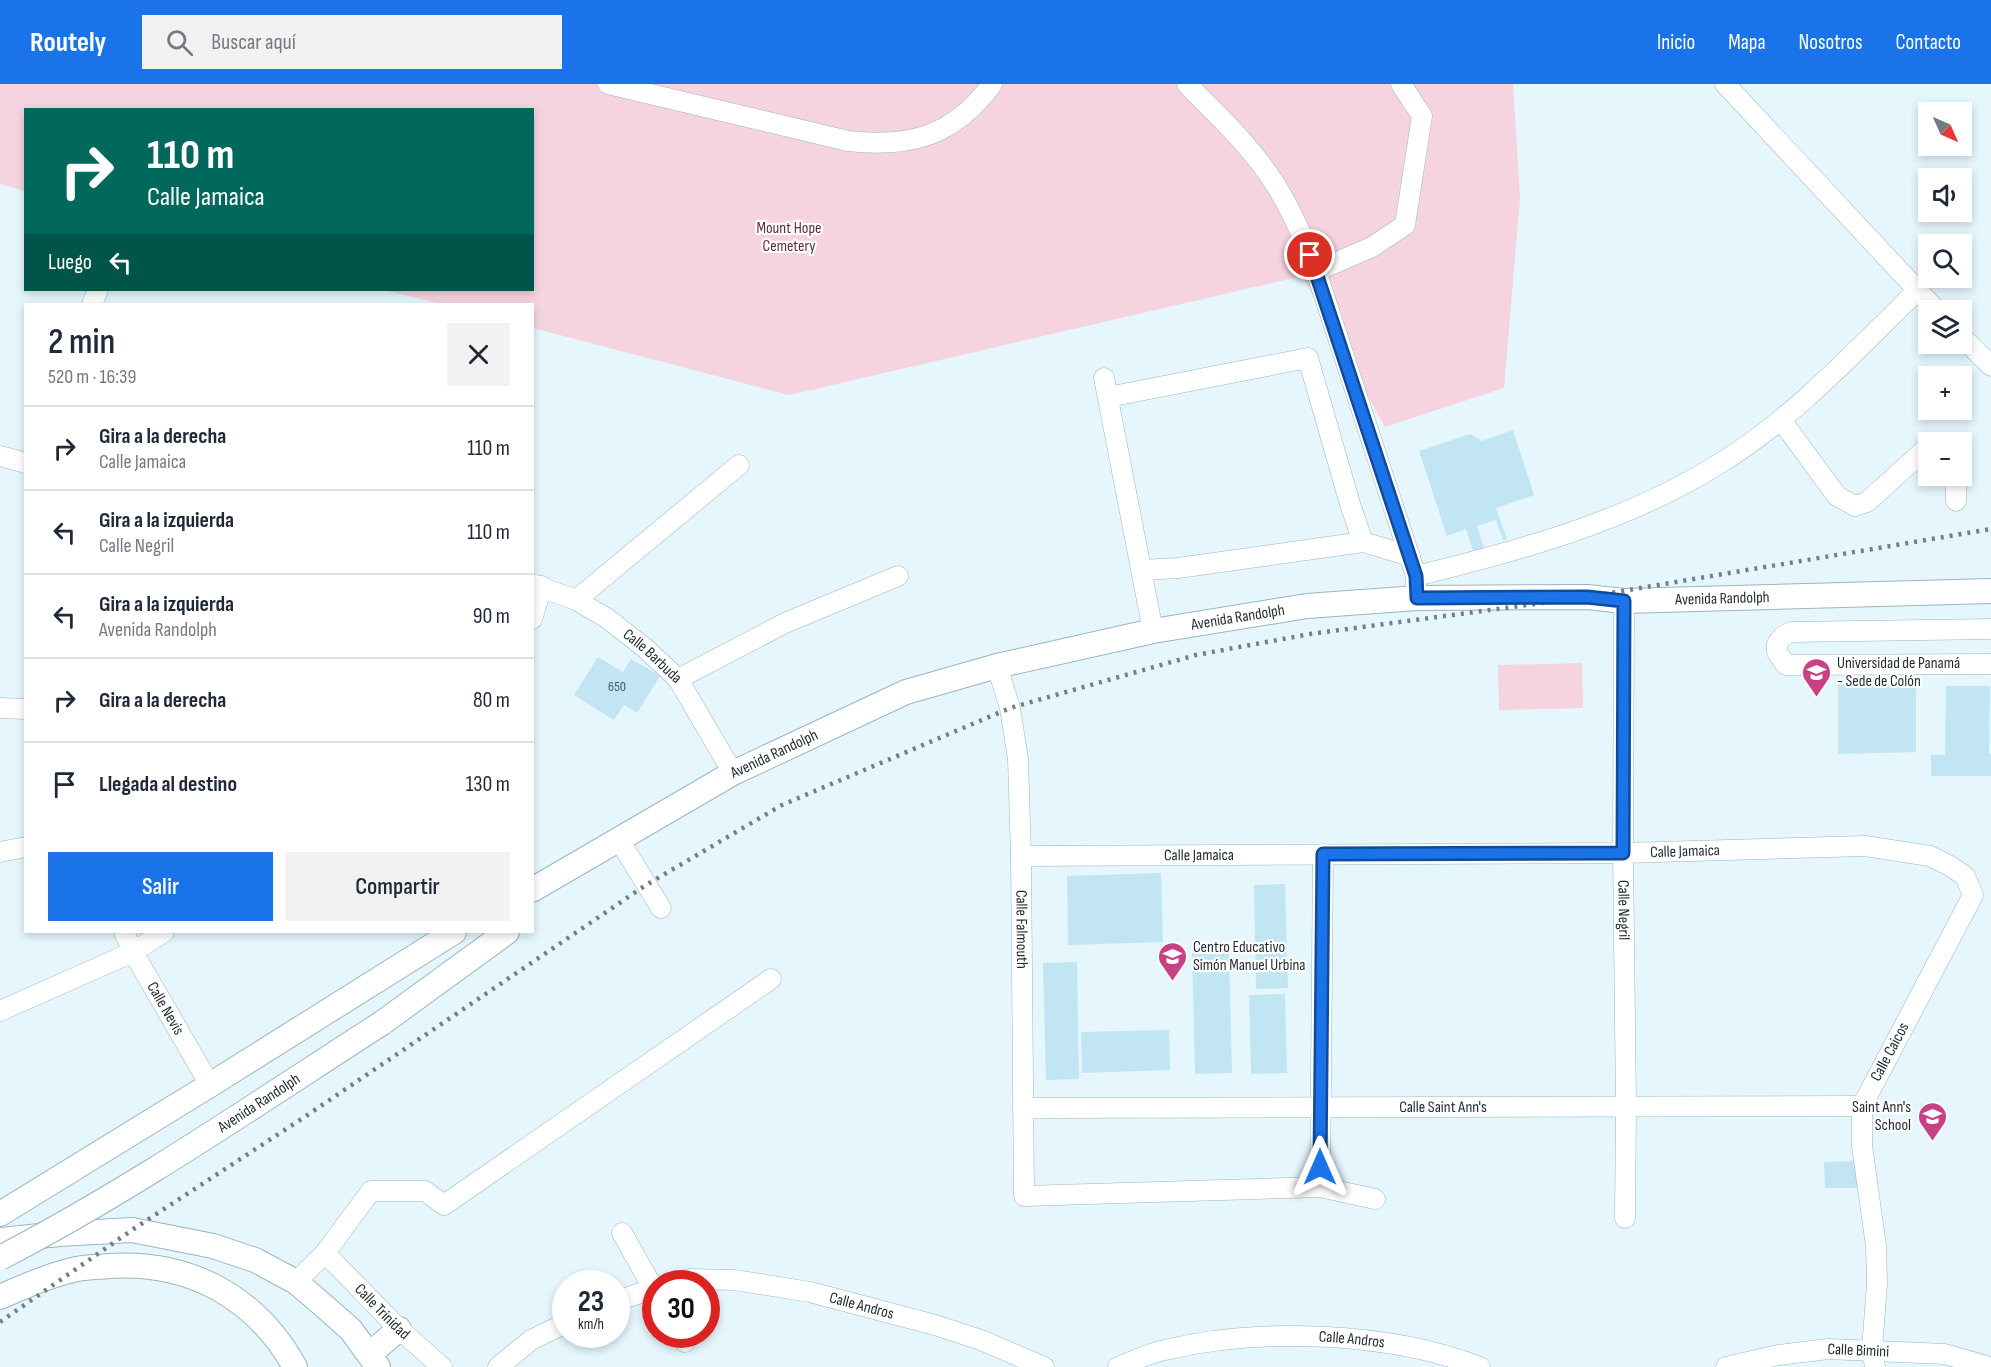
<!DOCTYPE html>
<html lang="es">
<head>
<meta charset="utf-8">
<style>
	:root { --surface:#fff; --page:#f2f2f3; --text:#1f2937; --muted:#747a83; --line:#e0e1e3; --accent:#1a73e8 }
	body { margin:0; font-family:"Sofia Sans Condensed",sans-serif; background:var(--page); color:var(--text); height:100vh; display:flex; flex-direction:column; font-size:22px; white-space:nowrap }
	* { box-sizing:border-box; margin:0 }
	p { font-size:20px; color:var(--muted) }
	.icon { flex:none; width:33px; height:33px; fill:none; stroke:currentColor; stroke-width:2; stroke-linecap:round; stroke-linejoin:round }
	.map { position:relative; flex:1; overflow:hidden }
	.side { position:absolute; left:24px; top:219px; width:510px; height:630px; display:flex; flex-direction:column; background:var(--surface); border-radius:0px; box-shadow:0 3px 9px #0003 }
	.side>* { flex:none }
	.hud { position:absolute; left:24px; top:24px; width:510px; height:183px; border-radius:0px; box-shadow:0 3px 9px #0003; background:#00695c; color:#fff; overflow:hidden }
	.needle { width:39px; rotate:135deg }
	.controls { position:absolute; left:1918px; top:18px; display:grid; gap:12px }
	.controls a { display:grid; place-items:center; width:54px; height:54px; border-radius:0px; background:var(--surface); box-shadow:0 3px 9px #0003; font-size:30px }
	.speed { position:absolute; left:552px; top:1186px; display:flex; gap:12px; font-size:30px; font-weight:700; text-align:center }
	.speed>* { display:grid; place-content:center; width:78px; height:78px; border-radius:50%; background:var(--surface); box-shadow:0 3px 9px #0003; line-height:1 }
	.speed small { font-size:15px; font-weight:400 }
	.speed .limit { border:9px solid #d22; background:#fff; color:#111 }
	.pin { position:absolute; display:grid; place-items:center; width:51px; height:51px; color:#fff; margin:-26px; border:3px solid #fff; border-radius:50%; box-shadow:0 2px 6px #0007 }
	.me { position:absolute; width:66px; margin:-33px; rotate:0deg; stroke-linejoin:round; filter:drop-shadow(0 0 4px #0008) }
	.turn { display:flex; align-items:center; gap:21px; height:126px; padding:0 24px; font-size:27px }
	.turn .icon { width:78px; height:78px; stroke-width:2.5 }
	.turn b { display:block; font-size:42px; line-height:51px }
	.then { display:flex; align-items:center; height:57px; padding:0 24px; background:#0003; gap:12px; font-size:22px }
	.round { display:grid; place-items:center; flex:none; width:63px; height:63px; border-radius:0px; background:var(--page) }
	.headline { display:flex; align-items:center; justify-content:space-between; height:102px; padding:0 24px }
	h1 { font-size:36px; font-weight:600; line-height:45px }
	.button { display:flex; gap:12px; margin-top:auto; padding:12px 24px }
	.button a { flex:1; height:69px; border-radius:0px; background:var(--accent); color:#fff; font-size:24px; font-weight:600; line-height:69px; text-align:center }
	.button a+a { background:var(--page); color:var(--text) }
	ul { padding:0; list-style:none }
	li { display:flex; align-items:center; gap:18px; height:84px; padding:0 24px; border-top:2px solid var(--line) }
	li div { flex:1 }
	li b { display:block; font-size:22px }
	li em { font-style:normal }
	header { display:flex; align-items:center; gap:36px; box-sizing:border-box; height:84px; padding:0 30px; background:var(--accent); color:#fff }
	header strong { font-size:28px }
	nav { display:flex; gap:33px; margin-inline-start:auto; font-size:21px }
	.search { width:420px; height:54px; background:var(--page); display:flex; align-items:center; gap:15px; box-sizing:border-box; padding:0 21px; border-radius:0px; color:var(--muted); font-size:22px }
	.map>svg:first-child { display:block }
	.green { fill:#f5d4e0 }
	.building { fill:#c1e5f3 }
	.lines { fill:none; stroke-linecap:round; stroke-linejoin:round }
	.minor-casing { stroke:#9ab5c0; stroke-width:21 }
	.major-casing { stroke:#9ab5c0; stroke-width:26 }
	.minor { stroke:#fff; stroke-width:20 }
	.major { stroke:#fff; stroke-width:24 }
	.rail { stroke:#727f84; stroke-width:4.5; stroke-dasharray:3 6; stroke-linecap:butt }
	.major-bridge-casing { stroke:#9ab5c0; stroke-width:26; stroke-linecap:butt }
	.major-bridge { stroke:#fff; stroke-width:24 }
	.route-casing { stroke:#114b97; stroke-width:15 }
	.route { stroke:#1a73e8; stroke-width:10 }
	.labels { text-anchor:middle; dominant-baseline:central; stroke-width:4.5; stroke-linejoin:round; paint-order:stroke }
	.number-label { font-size:14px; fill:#48595f }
	.park-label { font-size:16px; fill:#5c2e43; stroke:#fff }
	.street-label { font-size:16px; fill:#1f2a2e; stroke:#fff }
	.poi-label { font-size:16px; fill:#1f2a2e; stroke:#fff; text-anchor:start }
</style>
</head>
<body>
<header>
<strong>Routely</strong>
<div class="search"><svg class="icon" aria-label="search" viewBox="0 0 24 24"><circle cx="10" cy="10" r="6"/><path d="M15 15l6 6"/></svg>Buscar aquí</div>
<nav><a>Inicio</a><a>Mapa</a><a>Nosotros</a><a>Contacto</a></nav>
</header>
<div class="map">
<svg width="1991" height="1283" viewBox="0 0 1991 1283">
	<rect width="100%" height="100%" fill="#e5f6fd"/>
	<g class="green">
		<path d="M0 0H1513L1520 114 1504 304 1385 343 1302 192 789 311 533 244 532 220H441L383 206H532V26H26L25 107 0 100Z"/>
		<path d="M1582 579 1583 624 1499 626 1498 581Z"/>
	</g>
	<g class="building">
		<path d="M1513 346 1534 411 1496 424 1507 455 1503 456 1496 436 1477 442 1485 467 1474 470 1466 445 1447 452 1419 367 1470 350 1482 357Z"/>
		<path d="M598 573 623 588 631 575 660 592 637 629 624 621 614 636 574 611Z"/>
		<path d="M1916 597V668L1838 670V599Z"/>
		<path d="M1946 602H1990L1989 670H1991V692H1931V671H1945Z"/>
		<path d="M1161 789 1163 858 1068 861 1067 792Z"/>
		<path d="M1285 800 1288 904 1256 905 1254 801Z"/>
		<path d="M1229 867 1232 989 1195 990 1192 868Z"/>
		<path d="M1077 878 1079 995 1046 996 1043 879Z"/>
		<path d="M1285 910 1287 989 1251 990 1249 911Z"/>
		<path d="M1169 946 1170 986 1082 989 1081 948Z"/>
		<path d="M1857 1077V1104H1825L1824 1078Z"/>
	</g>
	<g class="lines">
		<defs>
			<g id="minor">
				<path d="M608 0 848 57C910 64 954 52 992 0"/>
				<path d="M1187 0C1217 31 1252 63 1275 100 1292 127 1305 157 1316 187L1416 492V503"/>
				<path d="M1725 0 1936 226"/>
				<path d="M1316 187 1372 163 1405 141 1422 32 1401 0"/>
				<path d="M92 220 98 206"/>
				<path d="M1962 253 1991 282"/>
				<path d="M1104 294 1153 547"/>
				<path d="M1108 313 1308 274 1350 420 1363 458"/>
				<path d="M1781 336 1837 412 1855 422 1867 418 1929 362"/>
				<path d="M0 372 26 379"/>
				<path d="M1956 392V417"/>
				<path d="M1142 486 1178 484 1363 458 1410 472"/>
				<path d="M1416 492C1522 466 1629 437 1722 378 1796 332 1855 267 1917 207"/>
				<path id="s1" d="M532 500 576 516 608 535 645 564 678 595 733 689"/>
				<path d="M576 516 739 381"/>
				<path id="s2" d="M1624 517 1623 769 1626 1021 1625 1134"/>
				<path d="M532 535 542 502"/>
				<path d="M1991 545 1792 548 1783 552 1777 560V568L1786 581 1991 580"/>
				<path id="s3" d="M997 582 1010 624 1018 675 1021 772 1024 1112 1320 1103 1375 1115"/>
				<path d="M678 595 785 539 898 492"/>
				<path d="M0 624 26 625"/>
				<path d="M619 756 661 824"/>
				<path d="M0 768 26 763"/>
				<path id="s4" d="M1021 772 1623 769 1865 762 1930 772 1950 782 1965 792 1973 811 1862 1022V1062L1876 1162 1877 1200 1872 1265 1875 1283"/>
				<path id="s5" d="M124 848 133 868 210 1001"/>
				<path d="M0 927 133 868 164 848"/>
				<path id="s6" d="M1023 1024 1862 1022"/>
				<path d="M1320 1103 1323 770"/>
				<path d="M622 1149 656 1209"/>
				<path id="s7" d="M325 1169 399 1245 442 1283"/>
				<path d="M296 1198 325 1169 371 1107H425L444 1121 771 895"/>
				<path id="s8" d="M671 1200 690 1195 734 1196 810 1208 935 1241 981 1256 1044 1283"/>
				<path d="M616 1217 656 1204"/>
				<path d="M681 1251 685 1258"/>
				<path d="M498 1283 531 1256 566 1239"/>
				<path id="s9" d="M1118 1283C1133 1277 1149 1269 1165 1266 1258 1243 1390 1248 1480 1283"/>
				<path id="s10" d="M1726 1283 1778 1271 1828 1265 1945 1270 1990 1283"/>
			</g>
			<g id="major">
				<path id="s11" d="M532 806 733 689 906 608 997 582 1153 547 1307 522 1417 514 1587 513 1624 517 1991 507"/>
				<path d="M382 939 507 848"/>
				<path d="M0 1130 210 1001 454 848"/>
				<path d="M0 1156 59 1150 132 1146 213 1162 255 1176 296 1198 324 1222 351 1246 378 1283"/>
				<path d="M0 1213C25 1202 50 1191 77 1185 87 1183 99 1183 109 1182 190 1177 256 1213 295 1283"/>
				<path d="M370 1270 399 1245"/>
			</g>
		</defs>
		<use href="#minor" class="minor-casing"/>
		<use href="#major" class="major-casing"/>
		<use href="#minor" class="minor"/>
		<use href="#major" class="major"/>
		<path class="rail" d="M0 1238 132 1146 306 1032 646 801 782 721 1010 624 1196 571 1310 550 1587 513 1991 445"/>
		<defs>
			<g id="major-bridge">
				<path id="s12" d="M0 1174C133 1105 256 1020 382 939"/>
			</g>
		</defs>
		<use href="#major-bridge" class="major-bridge-casing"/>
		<use href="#major-bridge" class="major-bridge"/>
	</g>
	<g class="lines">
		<defs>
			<path id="route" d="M1310 171 1416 492 1417 514 1587 513 1624 517 1623 769 1323 770 1320 1083"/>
		</defs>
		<use href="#route" class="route-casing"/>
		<use href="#route" class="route"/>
	</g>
	<defs>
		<symbol id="university-pin" viewBox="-11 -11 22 30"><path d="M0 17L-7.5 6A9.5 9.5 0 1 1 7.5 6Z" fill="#c74285" stroke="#fff"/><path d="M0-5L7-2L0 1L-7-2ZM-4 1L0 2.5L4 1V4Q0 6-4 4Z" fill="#fff"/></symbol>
		<symbol id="school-pin" viewBox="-11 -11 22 30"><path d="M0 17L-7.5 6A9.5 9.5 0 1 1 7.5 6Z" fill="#c74285" stroke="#fff"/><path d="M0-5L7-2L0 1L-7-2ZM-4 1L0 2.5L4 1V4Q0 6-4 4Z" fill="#fff"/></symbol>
	</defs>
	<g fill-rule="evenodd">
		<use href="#university-pin" x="1800" y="572" width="33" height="45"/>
		<use href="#school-pin" x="1156" y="856" width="33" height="45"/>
		<use href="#school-pin" x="1916" y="1016" width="33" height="45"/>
	</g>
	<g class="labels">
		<g class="number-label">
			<text x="617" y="602">650</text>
		</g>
		<g class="park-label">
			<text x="789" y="144">Mount Hope<tspan x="789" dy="18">Cemetery</tspan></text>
		</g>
		<g class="street-label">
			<text stroke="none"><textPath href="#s11" startOffset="1250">Avenida Randolph</textPath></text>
			<text stroke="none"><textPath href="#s11" startOffset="764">Avenida Randolph</textPath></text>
			<text stroke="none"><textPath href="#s1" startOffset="142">Calle Barbuda</textPath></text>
			<text stroke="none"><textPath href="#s11" startOffset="278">Avenida Randolph</textPath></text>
			<text stroke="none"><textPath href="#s4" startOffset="664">Calle Jamaica</textPath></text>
			<text stroke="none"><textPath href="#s4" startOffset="178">Calle Jamaica</textPath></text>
			<text stroke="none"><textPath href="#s2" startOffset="309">Calle Negril</textPath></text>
			<text stroke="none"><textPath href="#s3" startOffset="266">Calle Falmouth</textPath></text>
			<text stroke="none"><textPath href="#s5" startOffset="87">Calle Nevis</textPath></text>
			<text transform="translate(1890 968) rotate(-62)">Calle Caicos</text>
			<text stroke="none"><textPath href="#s12" startOffset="302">Avenida Randolph</textPath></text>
			<text stroke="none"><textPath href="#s6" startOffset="420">Calle Saint Ann's</textPath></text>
			<text stroke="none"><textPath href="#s8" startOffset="194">Calle Andros</textPath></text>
			<text stroke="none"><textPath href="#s7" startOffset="82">Calle Trinidad</textPath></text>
			<text stroke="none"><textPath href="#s9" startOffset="238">Calle Andros</textPath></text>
			<text stroke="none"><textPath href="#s10" startOffset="134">Calle Bimini</textPath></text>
		</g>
		<g class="poi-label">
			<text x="1837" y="579">Universidad de Panamá<tspan x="1837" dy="18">- Sede de Colón</tspan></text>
			<text x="1193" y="863">Centro Educativo<tspan x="1193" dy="18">Simón Manuel Urbina</tspan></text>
			<text x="1911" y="1023" text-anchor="end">Saint Ann's<tspan x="1911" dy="18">School</tspan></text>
		</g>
	</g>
</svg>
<div class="controls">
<a><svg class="needle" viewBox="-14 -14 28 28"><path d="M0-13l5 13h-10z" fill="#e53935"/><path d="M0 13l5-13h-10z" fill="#747a83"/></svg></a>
<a><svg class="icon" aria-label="sound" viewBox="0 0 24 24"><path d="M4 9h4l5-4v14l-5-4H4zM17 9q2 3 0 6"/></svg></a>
<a><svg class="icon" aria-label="search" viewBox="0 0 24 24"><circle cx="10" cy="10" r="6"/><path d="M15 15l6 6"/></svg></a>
<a><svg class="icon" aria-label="layers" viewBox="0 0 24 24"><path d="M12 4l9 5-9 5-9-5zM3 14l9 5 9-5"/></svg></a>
<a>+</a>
<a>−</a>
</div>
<div class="speed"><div>23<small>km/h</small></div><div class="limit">30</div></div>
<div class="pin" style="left:1310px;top:171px;background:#d93025"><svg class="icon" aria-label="arrive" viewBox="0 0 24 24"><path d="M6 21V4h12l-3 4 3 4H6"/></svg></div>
<svg class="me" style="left:1320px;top:1083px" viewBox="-20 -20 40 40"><path d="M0-17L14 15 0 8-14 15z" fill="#1a73e8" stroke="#fff" stroke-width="4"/></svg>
<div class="hud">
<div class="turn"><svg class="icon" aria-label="right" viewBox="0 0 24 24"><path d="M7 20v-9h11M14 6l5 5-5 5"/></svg><div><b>110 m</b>Calle Jamaica</div></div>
<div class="then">Luego<svg class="icon" aria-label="left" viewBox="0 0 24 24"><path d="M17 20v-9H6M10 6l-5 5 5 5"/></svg></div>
</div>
<section class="side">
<div class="headline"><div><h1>2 min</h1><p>520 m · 16:39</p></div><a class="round"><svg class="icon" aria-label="close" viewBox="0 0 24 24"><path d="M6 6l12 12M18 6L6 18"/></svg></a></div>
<ul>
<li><svg class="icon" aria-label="right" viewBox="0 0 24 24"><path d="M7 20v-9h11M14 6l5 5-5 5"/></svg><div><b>Gira a la derecha</b><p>Calle Jamaica</p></div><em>110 m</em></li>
<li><svg class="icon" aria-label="left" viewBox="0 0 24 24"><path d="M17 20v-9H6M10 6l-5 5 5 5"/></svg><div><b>Gira a la izquierda</b><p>Calle Negril</p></div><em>110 m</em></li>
<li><svg class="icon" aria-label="left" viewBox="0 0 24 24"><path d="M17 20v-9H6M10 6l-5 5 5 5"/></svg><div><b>Gira a la izquierda</b><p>Avenida Randolph</p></div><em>90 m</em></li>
<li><svg class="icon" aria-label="right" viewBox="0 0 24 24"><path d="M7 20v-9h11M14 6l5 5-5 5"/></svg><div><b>Gira a la derecha</b></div><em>80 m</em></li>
<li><svg class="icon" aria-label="arrive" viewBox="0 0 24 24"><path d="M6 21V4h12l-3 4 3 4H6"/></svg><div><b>Llegada al destino</b></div><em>130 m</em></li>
</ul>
<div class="button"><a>Salir</a><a>Compartir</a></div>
</section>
</div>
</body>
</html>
